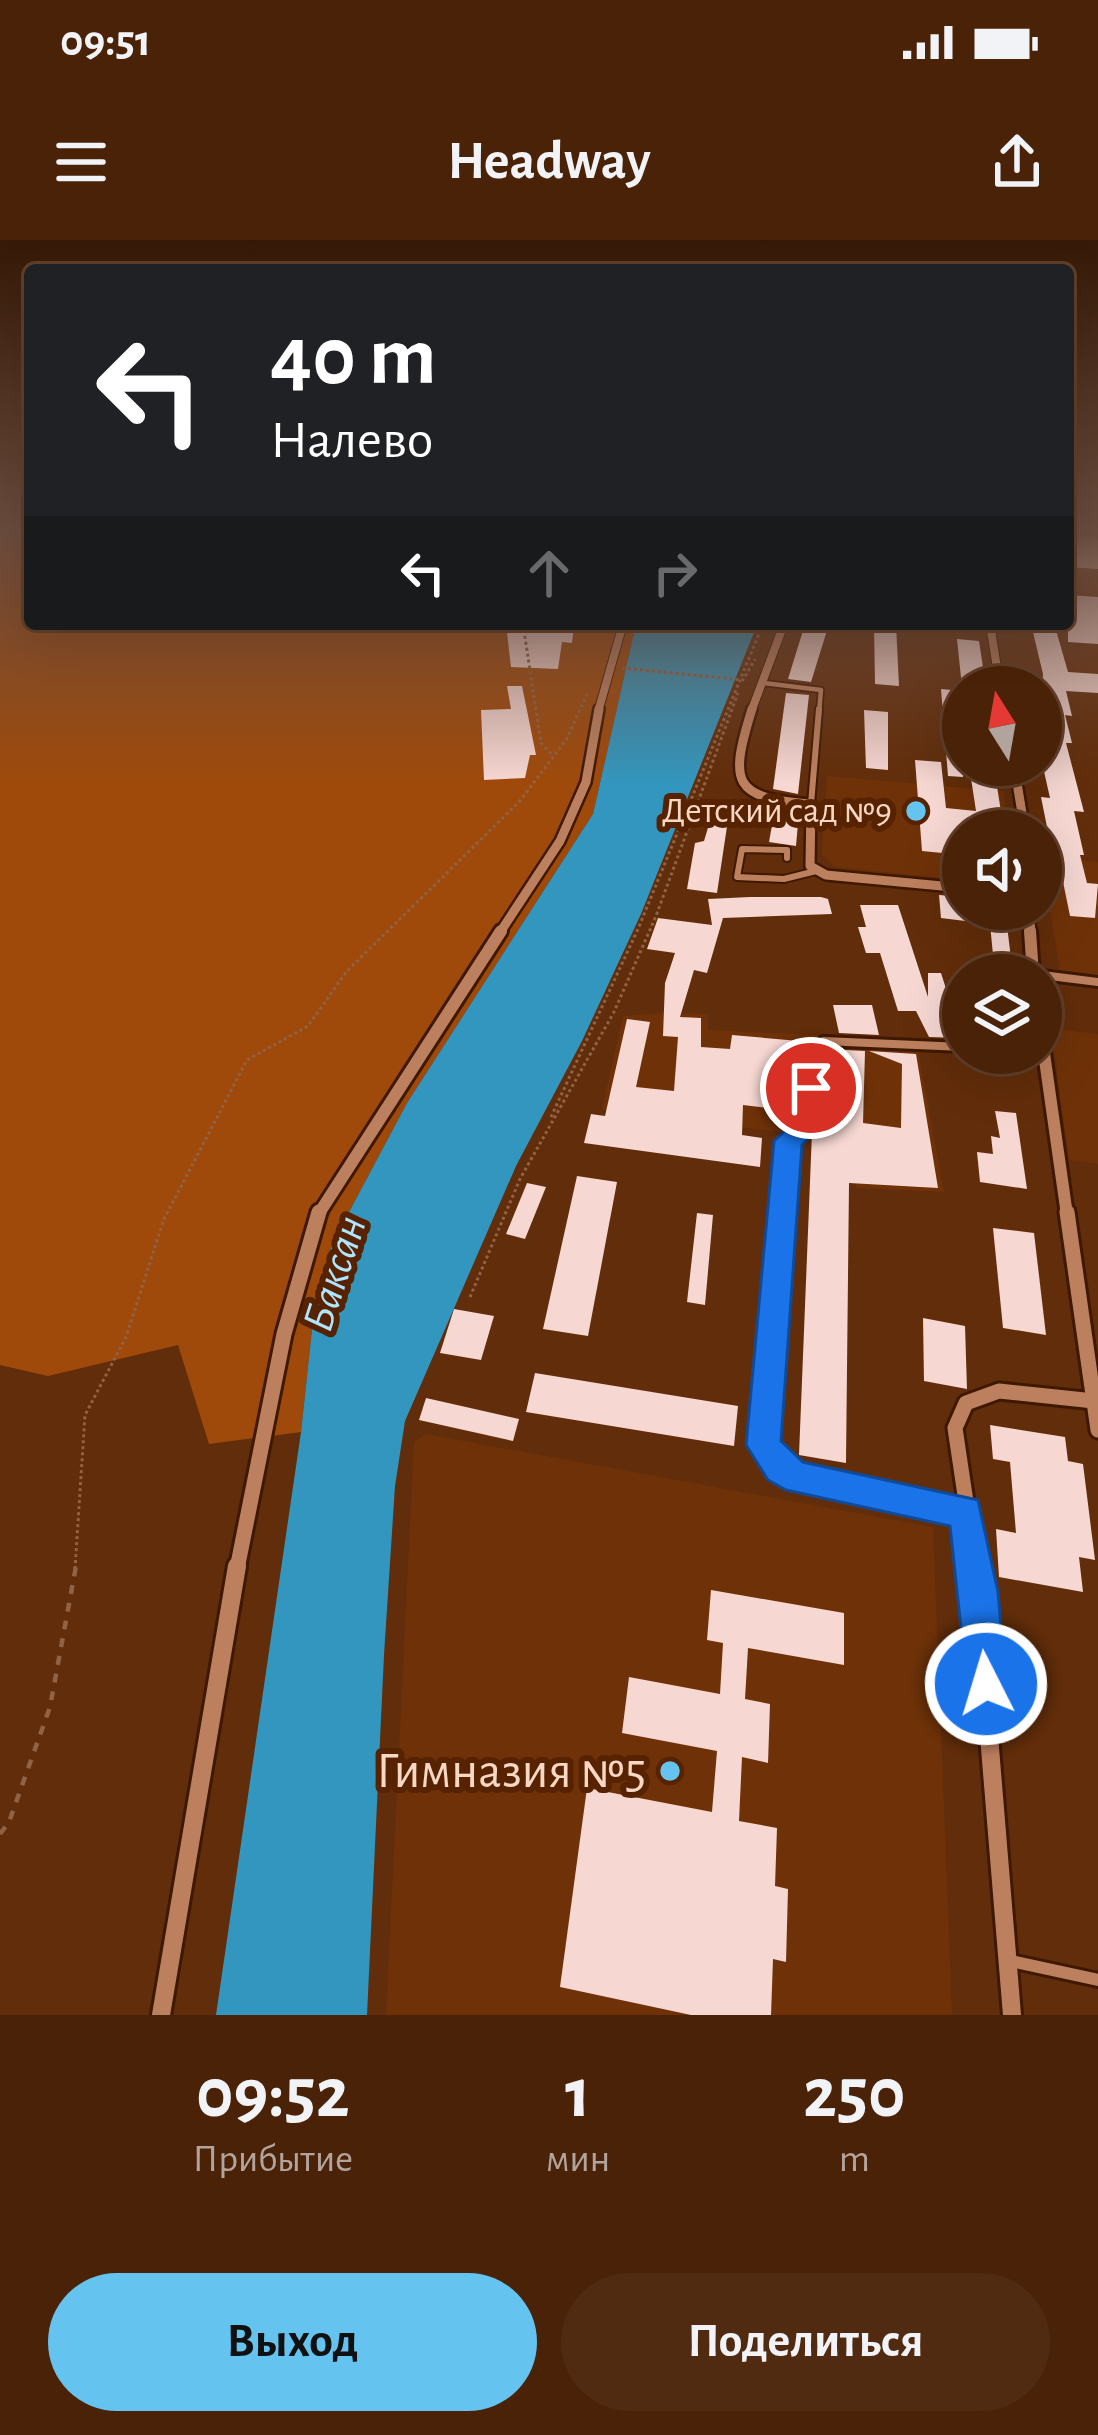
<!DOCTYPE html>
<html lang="ru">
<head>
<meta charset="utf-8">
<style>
	:root { --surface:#4a2208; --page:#512a12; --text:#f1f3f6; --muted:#b2a49c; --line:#613f29; --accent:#65c4ef }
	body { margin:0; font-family:"Alegreya Sans",sans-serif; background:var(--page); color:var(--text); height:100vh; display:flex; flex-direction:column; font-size:45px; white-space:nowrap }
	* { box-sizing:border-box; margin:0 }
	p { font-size:39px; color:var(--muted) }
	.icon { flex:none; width:66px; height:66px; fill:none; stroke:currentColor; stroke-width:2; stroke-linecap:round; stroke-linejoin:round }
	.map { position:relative; height:1775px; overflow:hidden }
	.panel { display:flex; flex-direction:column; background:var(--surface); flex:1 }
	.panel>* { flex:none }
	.top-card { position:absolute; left:24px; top:24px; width:1050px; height:366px; border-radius:12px; box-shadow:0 12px 48px #0002,0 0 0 3px var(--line); background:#202124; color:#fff; overflow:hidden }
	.needle { width:78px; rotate:349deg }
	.buttons { position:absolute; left:942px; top:426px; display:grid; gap:24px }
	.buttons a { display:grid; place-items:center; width:120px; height:120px; border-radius:50%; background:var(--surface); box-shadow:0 12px 48px #0002,0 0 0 3px var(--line); font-size:60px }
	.pin { position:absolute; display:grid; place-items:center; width:102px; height:102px; color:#fff; margin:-51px; border:6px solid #fff; border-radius:50%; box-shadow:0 3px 12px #0007 }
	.me { position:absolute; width:132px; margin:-66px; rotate:355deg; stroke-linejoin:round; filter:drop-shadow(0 0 9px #0008) }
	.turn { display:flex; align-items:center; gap:42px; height:252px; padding:0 48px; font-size:54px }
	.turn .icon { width:156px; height:156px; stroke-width:2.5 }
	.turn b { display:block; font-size:84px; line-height:102px }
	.lanes { display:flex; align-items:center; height:114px; padding:0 48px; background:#0003; justify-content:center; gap:60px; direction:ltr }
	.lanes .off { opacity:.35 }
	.eta { display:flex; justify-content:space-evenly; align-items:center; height:204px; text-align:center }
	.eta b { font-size:72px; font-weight:600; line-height:84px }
	.primary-button { display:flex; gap:24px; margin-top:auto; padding:24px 48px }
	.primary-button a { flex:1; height:138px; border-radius:72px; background:var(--accent); color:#111; font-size:48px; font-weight:600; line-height:138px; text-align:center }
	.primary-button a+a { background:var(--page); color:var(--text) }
	.status { display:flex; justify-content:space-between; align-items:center; height:84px; padding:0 60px; background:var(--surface); direction:ltr }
	.status svg { height:33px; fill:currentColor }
	header { display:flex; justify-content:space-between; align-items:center; height:156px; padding:0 48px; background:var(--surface); font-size:54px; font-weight:600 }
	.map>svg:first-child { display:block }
	.built { fill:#6f3208 }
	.green { fill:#9f4a0b }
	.water { fill:#3396be }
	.building { fill:#f6d7d2 }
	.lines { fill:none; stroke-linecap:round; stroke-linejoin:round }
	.service-far4-casing { stroke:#3f1800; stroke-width:8 }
	.service-far3-casing { stroke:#3f1800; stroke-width:10 }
	.service-far2-casing { stroke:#3f1800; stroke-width:14 }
	.service-far1-casing { stroke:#3f1800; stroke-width:15 }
	.service-casing { stroke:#3f1800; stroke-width:18 }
	.minor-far4-casing { stroke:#3f1800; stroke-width:10 }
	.minor-far3-casing { stroke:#3f1800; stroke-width:14 }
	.minor-far2-casing { stroke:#3f1800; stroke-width:18 }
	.minor-far1-casing { stroke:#3f1800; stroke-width:21 }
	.minor-casing { stroke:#3f1800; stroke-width:24 }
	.path-far1 { stroke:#916244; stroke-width:3; stroke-dasharray:3 3; stroke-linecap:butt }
	.path { stroke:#916244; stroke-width:4.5; stroke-dasharray:9 9; stroke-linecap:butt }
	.service-far4 { stroke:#bd805f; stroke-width:4.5 }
	.service-far3 { stroke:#bd805f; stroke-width:6 }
	.service-far2 { stroke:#bd805f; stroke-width:8 }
	.service-far1 { stroke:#bd805f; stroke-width:9 }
	.service { stroke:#bd805f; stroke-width:12 }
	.minor-far4 { stroke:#bd805f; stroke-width:8 }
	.minor-far3 { stroke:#bd805f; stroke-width:9 }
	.minor-far2 { stroke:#bd805f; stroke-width:12 }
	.minor-far1 { stroke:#bd805f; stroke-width:15 }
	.minor { stroke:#bd805f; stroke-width:18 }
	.route { fill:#1a73e8; stroke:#114b97; stroke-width:3 }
	.poi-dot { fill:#65c4ef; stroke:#562200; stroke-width:4.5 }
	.labels { text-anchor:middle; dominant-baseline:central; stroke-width:12; stroke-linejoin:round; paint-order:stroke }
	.far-poi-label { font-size:36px; fill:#f8d7c5; stroke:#562200; text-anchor:end }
	.water-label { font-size:45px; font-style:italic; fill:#afe5ff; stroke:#562200 }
	.near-poi-label { font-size:51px; fill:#f8d7c5; stroke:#562200; text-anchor:end }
</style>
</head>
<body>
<div class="status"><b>09:51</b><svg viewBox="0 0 49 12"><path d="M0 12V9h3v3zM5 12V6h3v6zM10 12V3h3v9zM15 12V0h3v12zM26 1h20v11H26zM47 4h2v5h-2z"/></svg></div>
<header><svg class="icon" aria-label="menu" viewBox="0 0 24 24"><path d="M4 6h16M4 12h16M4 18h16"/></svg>Headway<svg class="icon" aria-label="share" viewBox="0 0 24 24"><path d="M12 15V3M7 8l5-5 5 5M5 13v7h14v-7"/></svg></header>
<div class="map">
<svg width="1098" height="1775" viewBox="0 0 1098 1775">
	<rect width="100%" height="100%" fill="#622d0a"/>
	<g class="built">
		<path d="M827 536 1003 551 1010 591H963V640L835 627 822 615Z"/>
		<path d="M1041 616 1098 622V735L1060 731Z"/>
		<path d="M665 773 708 774V790L916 800 944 952 856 948 855 902 602 869 623 776Z"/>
		<path d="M1051 788 1098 794V924L1069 920Z"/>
		<path d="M426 1194 933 1287 952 1775H386L414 1202Z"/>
	</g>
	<path class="green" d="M0 295H30V384H636L593 574 407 863 332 1004 314 1071 301 1192 209 1204 178 1105 48 1136 0 1125Z"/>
	<path class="water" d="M636 384 757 385 641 674 582 801 516 926 405 1181 395 1246 384 1415 367 1775H216L301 1192 314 1071 332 1004 407 863 593 574Z"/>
	<g class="building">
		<path d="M1068 296 1098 298V329L1068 327Z"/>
		<path d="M1068 355 1098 357V404L1068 402Z"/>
		<path d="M506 384 574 386 572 403 562 402 558 429 511 427Z"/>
		<path d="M805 384H829L811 442 788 439Z"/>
		<path d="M874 384H896L899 446 875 444Z"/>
		<path d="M1032 388 1056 390 1068 432 1098 434V453L1066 451 1072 476 1065 475 1072 503H1066L1084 572 1074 571 1084 615H1080L1087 643 1098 644 1095 678 1070 676 1057 612H1052L1041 557 1050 558 1041 518V491H1047L1041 462 1043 434Z"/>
		<path d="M957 399 979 401 986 447H962Z"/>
		<path d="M507 446H522L536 515H530L525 538 484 540 481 470 511 469Z"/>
		<path d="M941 449 963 451V537L948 536Z"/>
		<path d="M786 453 809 455 798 554 773 549Z"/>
		<path d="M864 470 888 472V530L866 528Z"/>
		<path d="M915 520 941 522 946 568 976 571 969 525 994 527 1004 591H963V615L922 611Z"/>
		<path d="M775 568 799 572 796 606 769 602Z"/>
		<path d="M713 571 729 573 717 653 687 649 695 603 704 601Z"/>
		<path d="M939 655 963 657V669H1005L1013 735H995L990 684 941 678Z"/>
		<path d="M750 657H821L828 659 832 674 723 678 707 733 694 730 680 777 701 778V807L730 809 732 795 810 802 803 814 802 872 743 865 742 895 762 898 760 927 584 903 591 874 605 876 627 779 650 782 636 847 674 851 678 797 663 796 665 743 675 713 647 709 658 678 712 685 708 659Z"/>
		<path d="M860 665H898L928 757V733H941L957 783H963V798L929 797 916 771H898L880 713H866L858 687H866Z"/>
		<path d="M833 765H872L879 795 839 793Z"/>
		<path d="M826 809 865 811 863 883 901 888 902 824 869 811 916 814 938 948 849 943 846 1223 799 1215 812 892 818 883 819 817Z"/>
		<path d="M995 871 1016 873 1027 949 980 942 977 912 993 914 991 896 1000 898Z"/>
		<path d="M577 936 617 942 588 1096 543 1089Z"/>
		<path d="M527 943 546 947 525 999 506 994Z"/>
		<path d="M697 973 713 975 705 1065 687 1062Z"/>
		<path d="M993 988 1034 993 1046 1095 1003 1088Z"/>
		<path d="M454 1069 494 1076 481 1120 440 1113Z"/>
		<path d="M923 1078 965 1086 967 1149 924 1141Z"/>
		<path d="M535 1133 738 1166 734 1206 526 1172Z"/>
		<path d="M426 1158 519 1179 513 1201 419 1180Z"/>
		<path d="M990 1185 1065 1197 1068 1221 1083 1224 1095 1320 1079 1317 1083 1352 999 1337 996 1289 1016 1293 1010 1222 993 1219Z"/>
		<path d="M711 1350 844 1373V1425L748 1408 745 1459 770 1464 768 1523 742 1517 739 1581 777 1588 775 1646 788 1649 786 1722 773 1719 771 1775H691L560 1747 587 1548 712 1572 717 1511 622 1493 629 1437 720 1454 723 1403 707 1400Z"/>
	</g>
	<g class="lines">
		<defs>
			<path id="service-far4" d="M764 443 821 450 819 472"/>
			<g id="service-far3">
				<path d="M811 564 819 469"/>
				<path d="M787 618V610L742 609 737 637 784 639 816 631"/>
			</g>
			<g id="service-far2">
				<path d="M1034 734 1098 742"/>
				<path d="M782 975 788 901 810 883 811 814 823 801 963 807"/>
			</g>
			<path id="service-far1" d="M782 972 763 1205 780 1228 798 1238 965 1272"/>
			<path id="service" d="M1011 1721 1098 1740"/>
			<g id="minor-far4">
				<path d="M990 384 1000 447"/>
				<path d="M598 472 623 384"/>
				<path d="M751 472 784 384"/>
			</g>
			<g id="minor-far3">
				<path d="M752 469C729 543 732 558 811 564L810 626 826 635 963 648"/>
				<path d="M1014 525 1025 591"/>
				<path d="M1029 669 1031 694"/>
				<path d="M499 694 560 601 586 542 599 469"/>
			</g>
			<g id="minor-far2">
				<path d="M1030 691 1033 735"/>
				<path d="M1041 792 1067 975"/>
				<path d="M318 975 501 691"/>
			</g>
			<g id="minor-far1">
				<path d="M1067 972 1098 1190"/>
				<path d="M237 1329 284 1094 319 972"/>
				<path d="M976 1329 955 1188 966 1163 999 1151 1094 1161"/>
			</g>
			<g id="minor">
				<path d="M975 1326 1012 1775"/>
				<path d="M161 1775 237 1326"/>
			</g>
		</defs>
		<use href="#service-far4" class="service-far4-casing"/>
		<use href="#service-far3" class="service-far3-casing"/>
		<use href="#service-far2" class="service-far2-casing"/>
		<use href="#service-far1" class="service-far1-casing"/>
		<use href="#service" class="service-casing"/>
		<use href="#minor-far4" class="minor-far4-casing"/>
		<use href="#minor-far3" class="minor-far3-casing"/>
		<use href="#minor-far2" class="minor-far2-casing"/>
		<use href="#minor-far1" class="minor-far1-casing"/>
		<use href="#minor" class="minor-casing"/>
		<g class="path-far1">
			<path d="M523 384 541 503 552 515"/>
			<path d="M622 428 743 440 755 419"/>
			<path d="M551 877 638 689 763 384"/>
			<path d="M470 1057 520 939 614 772 656 676 738 453"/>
			<path d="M75 1329 85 1175 126 1097 164 979 247 820 308 786 347 731 519 562 566 500 588 452"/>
		</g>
		<path class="path" d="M0 1594 9 1582 50 1467 76 1326"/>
		<use href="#service-far4" class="service-far4"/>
		<use href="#service-far3" class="service-far3"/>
		<use href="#service-far2" class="service-far2"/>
		<use href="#service-far1" class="service-far1"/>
		<use href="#service" class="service"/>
		<use href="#minor-far4" class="minor-far4"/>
		<use href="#minor-far3" class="minor-far3"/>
		<use href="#minor-far2" class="minor-far2"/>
		<use href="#minor-far1" class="minor-far1"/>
		<use href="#minor" class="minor"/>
	</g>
	<linearGradient id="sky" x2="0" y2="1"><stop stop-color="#361906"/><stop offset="0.54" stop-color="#6b4c3e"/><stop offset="1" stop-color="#6b4c3e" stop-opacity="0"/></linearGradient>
	<rect width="1098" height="543" fill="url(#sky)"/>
	<path class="route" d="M811 839 824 848V883L802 905 781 1201 803 1222 978 1260 998 1352 1006 1444 1000 1458 986 1464 972 1458 967 1444 950 1286 786 1250 768 1240 746 1205 774 901 797 879V848Z"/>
	<g class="poi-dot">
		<circle cx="916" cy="571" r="12"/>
		<circle cx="670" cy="1531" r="12"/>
	</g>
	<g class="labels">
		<g class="far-poi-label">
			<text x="892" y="571">Детский сад №9</text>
		</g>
		<g class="water-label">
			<text transform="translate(335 1034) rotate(-72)">Баксан</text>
		</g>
		<g class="near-poi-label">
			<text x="646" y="1531">Гимназия №5</text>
		</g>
	</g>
</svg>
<div class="buttons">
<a><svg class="needle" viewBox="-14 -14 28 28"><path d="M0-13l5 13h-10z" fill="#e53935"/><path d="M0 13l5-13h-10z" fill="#b2a49c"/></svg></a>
<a><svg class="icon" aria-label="sound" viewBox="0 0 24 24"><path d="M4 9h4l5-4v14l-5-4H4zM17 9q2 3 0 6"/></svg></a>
<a><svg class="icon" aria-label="layers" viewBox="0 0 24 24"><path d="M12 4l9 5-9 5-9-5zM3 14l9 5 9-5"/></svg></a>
</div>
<div class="pin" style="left:811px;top:848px;background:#d93025"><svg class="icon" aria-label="arrive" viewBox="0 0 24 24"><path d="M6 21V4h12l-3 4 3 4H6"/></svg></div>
<svg class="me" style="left:986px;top:1444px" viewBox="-20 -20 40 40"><circle r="17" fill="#1a73e8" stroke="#fff" stroke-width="3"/><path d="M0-11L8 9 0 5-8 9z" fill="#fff"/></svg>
<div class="top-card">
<div class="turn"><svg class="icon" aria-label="left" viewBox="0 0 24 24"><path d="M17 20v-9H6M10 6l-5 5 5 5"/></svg><div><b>40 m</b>Налево</div></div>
<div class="lanes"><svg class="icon" aria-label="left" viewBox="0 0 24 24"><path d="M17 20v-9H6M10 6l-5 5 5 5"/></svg><svg class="icon off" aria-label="ahead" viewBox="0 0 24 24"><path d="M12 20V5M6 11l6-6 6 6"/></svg><svg class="icon off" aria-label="right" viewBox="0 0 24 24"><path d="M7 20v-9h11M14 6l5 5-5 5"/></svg></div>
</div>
</div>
<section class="panel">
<div class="eta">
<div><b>09:52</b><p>Прибытие</p></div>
<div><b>1</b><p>мин</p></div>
<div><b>250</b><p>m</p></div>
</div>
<div class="primary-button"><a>Выход</a><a>Поделиться</a></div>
</section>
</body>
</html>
